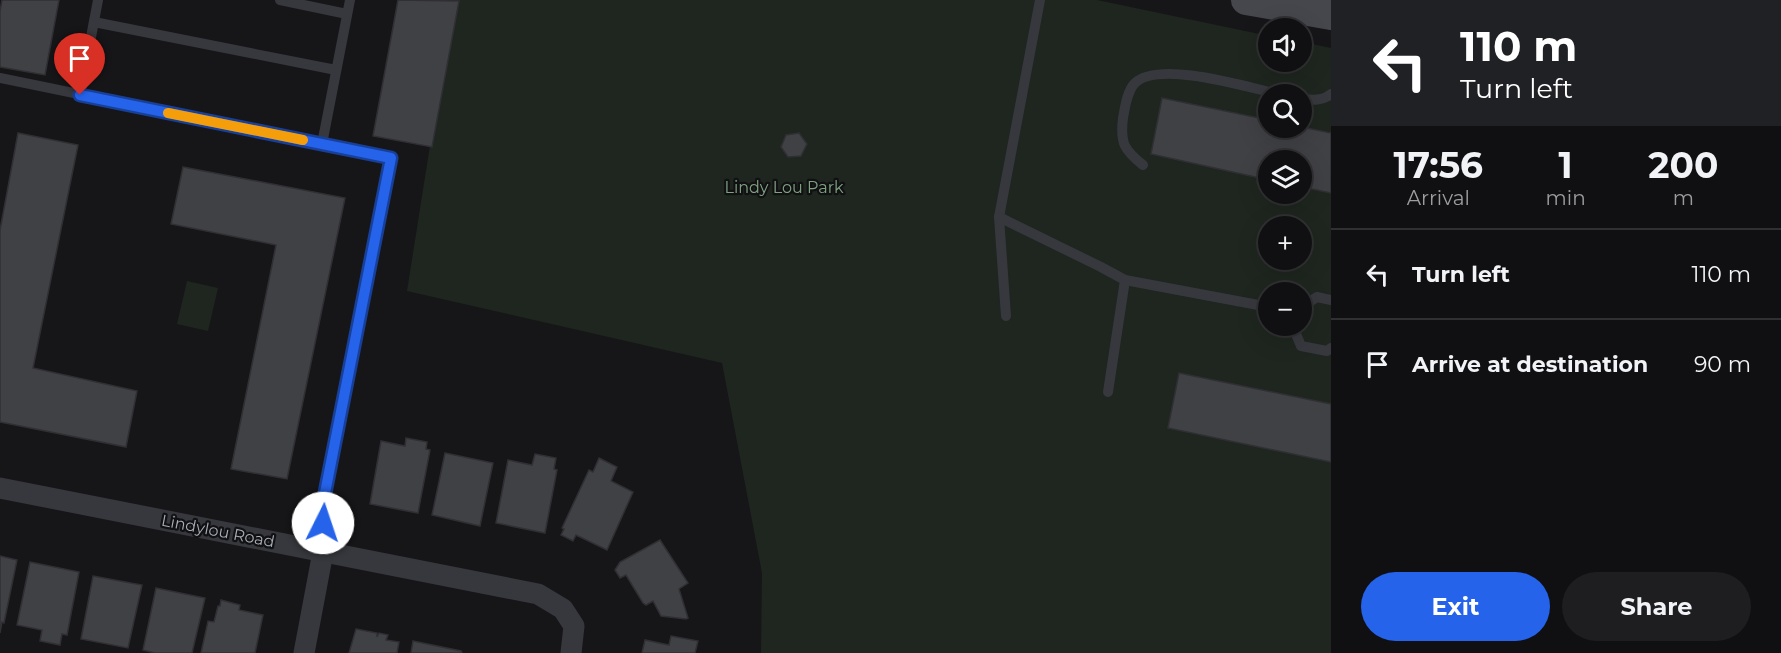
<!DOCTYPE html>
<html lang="en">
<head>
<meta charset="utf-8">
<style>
	:root { --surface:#101012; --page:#1e1e20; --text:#f1f3f6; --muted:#9c9d9f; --line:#303032; --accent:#2563eb }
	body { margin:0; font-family:Montserrat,sans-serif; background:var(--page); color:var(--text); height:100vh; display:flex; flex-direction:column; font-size:22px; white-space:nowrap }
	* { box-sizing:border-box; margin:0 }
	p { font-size:20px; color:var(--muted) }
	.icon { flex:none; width:33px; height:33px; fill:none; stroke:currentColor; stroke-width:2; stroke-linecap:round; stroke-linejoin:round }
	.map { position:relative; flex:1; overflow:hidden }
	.side { display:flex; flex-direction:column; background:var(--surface); width:450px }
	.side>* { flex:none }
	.guide { background:#202124; color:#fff; overflow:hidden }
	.controls { position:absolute; left:1258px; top:18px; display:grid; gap:12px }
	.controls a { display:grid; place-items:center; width:54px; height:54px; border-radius:50%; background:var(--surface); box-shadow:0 6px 24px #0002,0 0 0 2px var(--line); font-size:30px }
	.pin { position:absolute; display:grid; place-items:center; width:51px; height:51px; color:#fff; margin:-62px -26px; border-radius:50% 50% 50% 0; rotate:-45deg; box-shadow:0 0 6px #0007 }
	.pin .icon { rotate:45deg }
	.me { position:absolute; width:66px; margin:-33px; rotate:4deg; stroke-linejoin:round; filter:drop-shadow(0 0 4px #0008) }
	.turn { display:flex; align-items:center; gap:21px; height:126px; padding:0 30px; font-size:27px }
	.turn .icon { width:78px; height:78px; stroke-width:2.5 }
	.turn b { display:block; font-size:42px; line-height:51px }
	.eta { display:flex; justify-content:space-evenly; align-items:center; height:102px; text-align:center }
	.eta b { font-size:36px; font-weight:700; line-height:42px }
	.primary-button { display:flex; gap:12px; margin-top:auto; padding:12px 30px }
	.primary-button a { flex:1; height:69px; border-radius:36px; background:var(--accent); color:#fff; font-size:24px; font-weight:700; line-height:69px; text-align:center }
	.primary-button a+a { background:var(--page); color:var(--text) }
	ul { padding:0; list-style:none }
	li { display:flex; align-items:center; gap:18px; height:90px; padding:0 30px; border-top:2px solid var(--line) }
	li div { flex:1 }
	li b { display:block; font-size:22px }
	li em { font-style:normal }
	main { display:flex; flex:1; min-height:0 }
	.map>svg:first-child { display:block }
	.green { fill:#1e261f; fill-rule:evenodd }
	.building { fill:#404145; stroke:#303034; stroke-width:1.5 }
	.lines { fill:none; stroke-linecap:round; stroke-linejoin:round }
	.lane { stroke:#37383d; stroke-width:10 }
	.street { stroke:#37383d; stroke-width:21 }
	.secondary { stroke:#45474d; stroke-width:30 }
	.route-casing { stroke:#184099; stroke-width:15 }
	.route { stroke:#2563eb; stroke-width:10 }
	.slow { stroke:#f59e0b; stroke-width:10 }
	.labels { text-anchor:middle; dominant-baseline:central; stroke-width:4.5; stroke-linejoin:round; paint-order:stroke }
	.park-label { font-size:16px; fill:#7fa381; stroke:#111113 }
	.street-label { font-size:16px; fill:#a8adb8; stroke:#111113 }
</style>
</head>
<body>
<main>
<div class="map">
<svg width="1331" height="653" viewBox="0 0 1331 653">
	<rect width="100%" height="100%" fill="#161618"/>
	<g class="green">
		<path d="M453 0H1097L1269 36V62H1302V42L1331 48V653H761L762 573 722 363 407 291ZM1269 94H1302V128H1269ZM1269 160H1302V194H1269ZM1269 226H1302V260H1269ZM1269 292H1302V326H1269Z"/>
		<path d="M187 281 218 288 208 331 177 324Z"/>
	</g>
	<g class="building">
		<path d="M2 0H59L45 75 0 67V11Z"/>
		<path d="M398 0 459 1 432 147 373 136Z"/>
		<path d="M1162 98 1269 120V128L1302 127 1331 133V193L1302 187V160H1269V180L1151 154Z"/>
		<path d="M18 133 78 145 33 368 137 391 126 447 0 422V230Z"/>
		<path d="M799 133 807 144 801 156 788 157 781 147 786 135Z"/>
		<path d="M183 167 345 198 287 479 231 469 276 245 171 224Z"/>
		<path d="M1179 373 1331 404V462L1168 428Z"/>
		<path d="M406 438 427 442 426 449 430 450 418 513 370 504 381 441 405 446Z"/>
		<path d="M445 453 493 463 480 526 432 515Z"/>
		<path d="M535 454 556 458 554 469 557 470 545 533 496 523 508 460 532 465Z"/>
		<path d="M599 458 617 467 611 481 633 492 607 550 576 535 573 541 561 535 564 529 562 528 589 470 593 472Z"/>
		<path d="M660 540 688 583 679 589 688 618 686 619 661 616 653 601 646 605 643 603 626 575 620 578 615 570 620 562Z"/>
		<path d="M0 556 17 560 4 623 2 622 0 633Z"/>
		<path d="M30 562 79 572 67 635 62 634 60 645 40 641 42 630 17 625Z"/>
		<path d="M93 576 142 585 128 648 81 639Z"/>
		<path d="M156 588 205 598 192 653H155L143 650Z"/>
		<path d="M221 600 240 605 239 610 263 615 255 653H201L208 621 214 622 218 606H220Z"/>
		<path d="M356 629 377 633V637L379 633 388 635 386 640 399 642 397 653H349Z"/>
		<path d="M671 636 698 641 695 653H642L645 640 669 645Z"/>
		<path d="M413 641 461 651 462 653H411Z"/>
	</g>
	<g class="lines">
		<g class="lane">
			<path d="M280 0 347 14"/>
			<path d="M1040 0 999 217 1101 267 1125 280 1108 392"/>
			<path d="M94 22 336 70"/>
			<path d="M0 78 391 158 324 498 323 552"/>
			<path d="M80 95 98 0"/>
			<path d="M1302 99C1312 100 1323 101 1331 94"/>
			<path d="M322 144 350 0"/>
			<path d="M1143 165C1124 150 1120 143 1123 118 1125 107 1127 91 1135 83 1159 60 1247 87 1278 94"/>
			<path d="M999 217 1006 316"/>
			<path d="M1125 280 1269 307"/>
			<path d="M1302 309 1303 306 1317 297 1331 300"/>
			<path d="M1295 326 1294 329 1301 346 1327 351 1331 348"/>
		</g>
		<g class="street">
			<path d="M0 488 538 594 563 609 574 626 571 653"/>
			<path d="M304 653 323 552"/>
		</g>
		<path class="secondary" d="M1246 0 1331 15"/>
	</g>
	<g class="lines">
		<defs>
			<path id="route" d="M80 95 391 158 324 498 323 523"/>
		</defs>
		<use href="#route" class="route-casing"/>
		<use href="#route" class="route"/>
		<path class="slow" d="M168 113 303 140"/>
	</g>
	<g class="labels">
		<g class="park-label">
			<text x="784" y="187">Lindy Lou Park</text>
		</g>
		<g class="street-label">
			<text transform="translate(218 531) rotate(11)">Lindylou Road</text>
		</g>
	</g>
</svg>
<div class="controls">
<a><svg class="icon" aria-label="sound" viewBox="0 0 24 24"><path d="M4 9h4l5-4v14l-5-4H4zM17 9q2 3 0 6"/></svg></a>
<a><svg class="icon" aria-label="search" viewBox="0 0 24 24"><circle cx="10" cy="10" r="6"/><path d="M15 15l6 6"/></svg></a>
<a><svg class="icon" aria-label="layers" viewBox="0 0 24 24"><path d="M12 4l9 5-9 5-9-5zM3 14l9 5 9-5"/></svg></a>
<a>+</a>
<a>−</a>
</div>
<div class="pin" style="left:80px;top:95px;background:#d93025"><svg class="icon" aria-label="arrive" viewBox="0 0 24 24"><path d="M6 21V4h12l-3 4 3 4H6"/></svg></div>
<svg class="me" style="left:323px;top:523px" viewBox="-20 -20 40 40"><circle r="19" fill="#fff"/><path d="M0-13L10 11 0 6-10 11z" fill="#2563eb"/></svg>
</div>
<section class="side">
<div class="guide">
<div class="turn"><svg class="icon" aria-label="left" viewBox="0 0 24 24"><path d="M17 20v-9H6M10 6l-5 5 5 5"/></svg><div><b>110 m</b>Turn left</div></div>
</div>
<div class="eta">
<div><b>17:56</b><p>Arrival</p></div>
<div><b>1</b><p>min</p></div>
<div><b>200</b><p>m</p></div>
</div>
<ul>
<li><svg class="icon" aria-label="left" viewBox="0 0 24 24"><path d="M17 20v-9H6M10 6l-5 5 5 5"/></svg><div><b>Turn left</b></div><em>110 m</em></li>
<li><svg class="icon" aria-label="arrive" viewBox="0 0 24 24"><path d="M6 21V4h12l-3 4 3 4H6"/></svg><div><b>Arrive at destination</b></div><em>90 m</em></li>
</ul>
<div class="primary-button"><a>Exit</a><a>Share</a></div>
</section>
</main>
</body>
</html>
